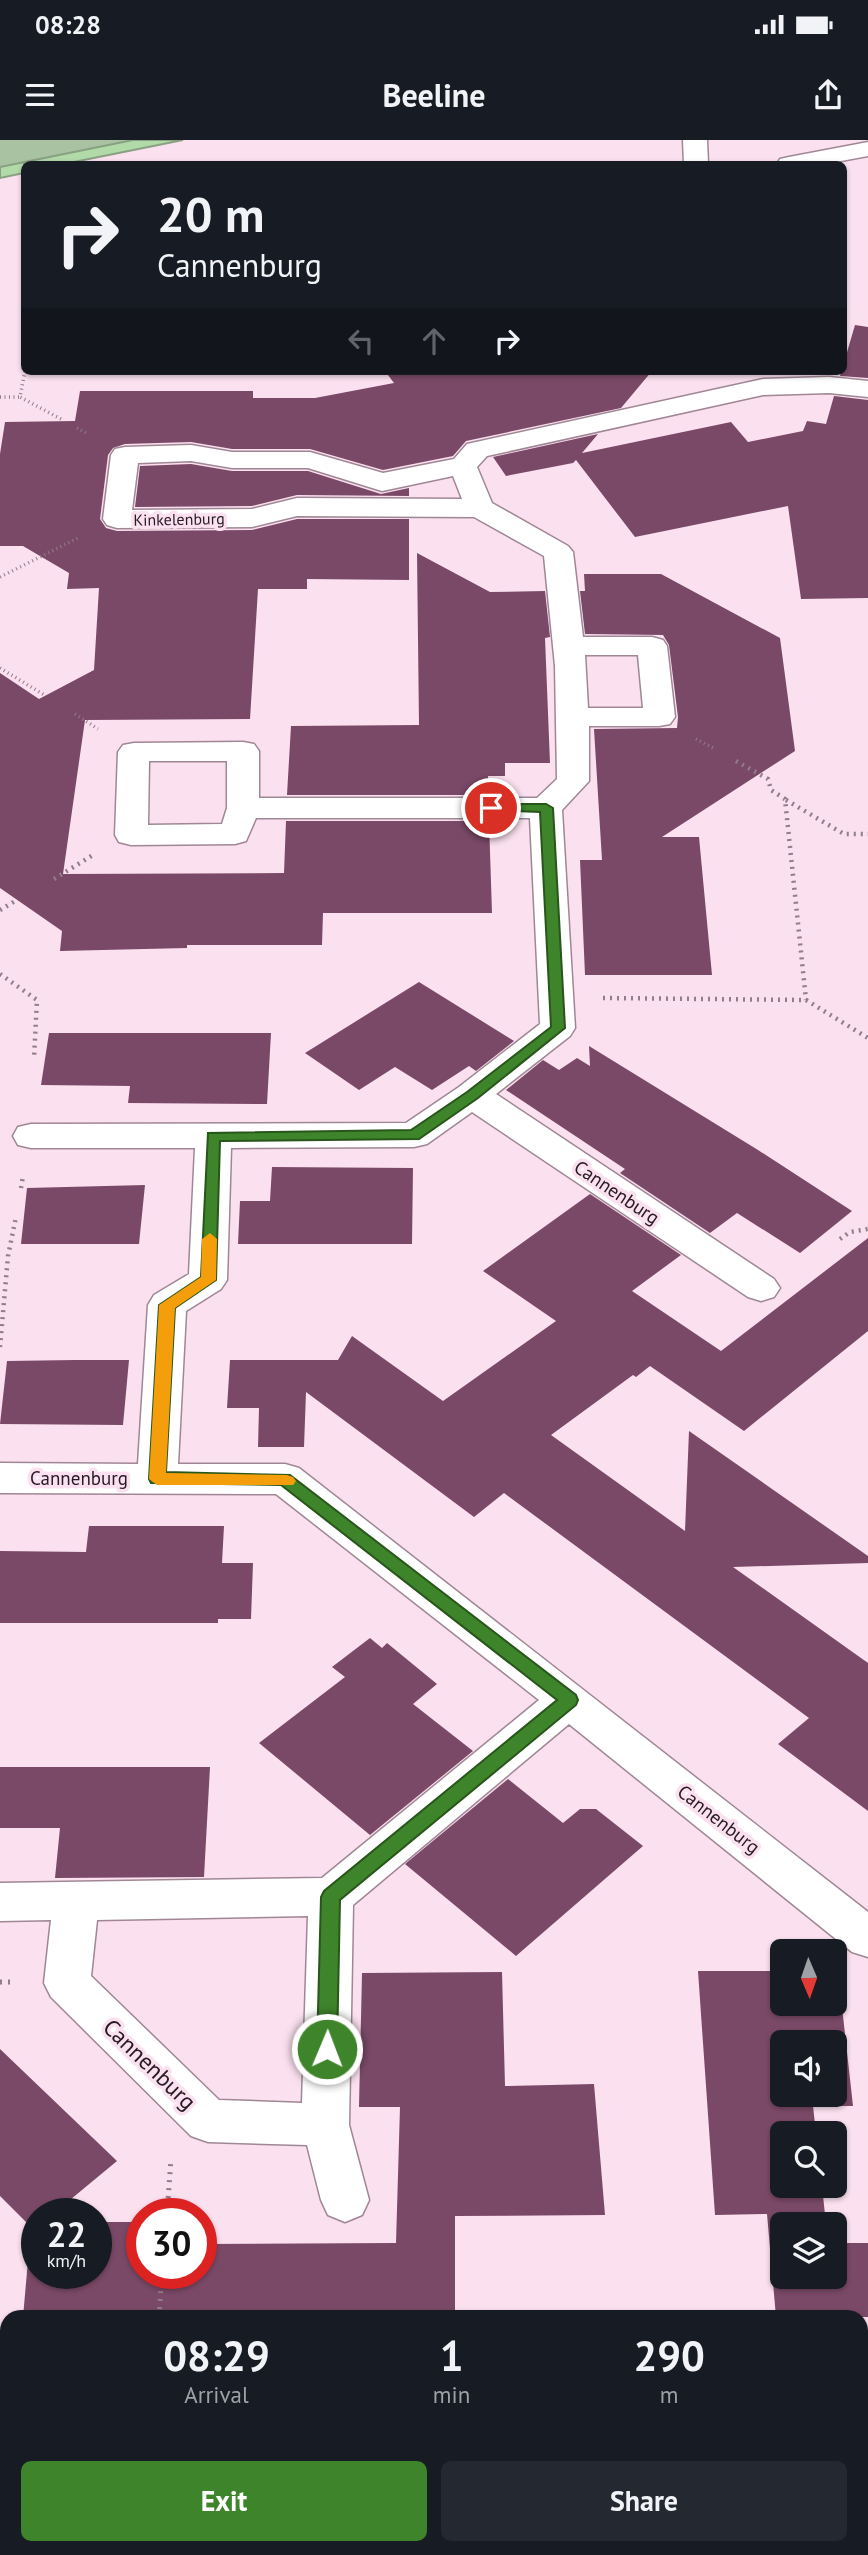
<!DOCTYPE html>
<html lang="en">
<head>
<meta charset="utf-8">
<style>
	:root { --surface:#171b24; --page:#242831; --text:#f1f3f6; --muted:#9ea1a6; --accent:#3e842a }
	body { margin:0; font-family:"PT Sans",sans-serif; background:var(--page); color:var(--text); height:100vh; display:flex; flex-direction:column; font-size:26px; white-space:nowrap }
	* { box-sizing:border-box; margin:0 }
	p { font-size:23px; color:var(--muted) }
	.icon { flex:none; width:38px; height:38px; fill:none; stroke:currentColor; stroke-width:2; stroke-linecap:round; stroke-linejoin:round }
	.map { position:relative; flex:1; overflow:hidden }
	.side { position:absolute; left:0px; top:2170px; width:868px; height:245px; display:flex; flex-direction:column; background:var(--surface); border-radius:21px 21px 0 0; box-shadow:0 2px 5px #0004 }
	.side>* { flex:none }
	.banner { position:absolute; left:21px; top:21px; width:826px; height:214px; border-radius:10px; box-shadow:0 2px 5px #0004; background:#171b24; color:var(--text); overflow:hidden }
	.needle { width:46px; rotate:178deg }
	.buttons { position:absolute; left:770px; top:1799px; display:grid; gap:14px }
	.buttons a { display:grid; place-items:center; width:77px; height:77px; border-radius:10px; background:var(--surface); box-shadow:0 2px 5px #0004; font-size:35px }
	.speed { position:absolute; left:21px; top:2058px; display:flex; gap:14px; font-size:35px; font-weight:700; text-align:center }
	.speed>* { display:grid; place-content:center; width:91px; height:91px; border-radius:50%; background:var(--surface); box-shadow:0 2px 5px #0004; line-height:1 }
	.speed small { font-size:18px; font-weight:400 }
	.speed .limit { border:10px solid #d22; background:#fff; color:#111 }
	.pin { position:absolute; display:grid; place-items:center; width:60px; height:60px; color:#fff; margin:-30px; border:4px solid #fff; border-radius:50%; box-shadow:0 2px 7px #0007 }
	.me { position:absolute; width:77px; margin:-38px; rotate:1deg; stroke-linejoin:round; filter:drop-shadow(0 0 5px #0008) }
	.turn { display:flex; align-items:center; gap:24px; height:147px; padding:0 21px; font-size:32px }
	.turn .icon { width:91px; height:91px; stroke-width:2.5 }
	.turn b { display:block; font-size:49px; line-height:60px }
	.lanes { display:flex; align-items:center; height:66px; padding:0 21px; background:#0003; justify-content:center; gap:35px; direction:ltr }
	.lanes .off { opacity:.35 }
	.eta { display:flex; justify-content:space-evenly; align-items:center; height:119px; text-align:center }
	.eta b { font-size:42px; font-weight:600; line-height:49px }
	.action { display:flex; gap:14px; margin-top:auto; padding:14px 21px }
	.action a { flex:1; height:80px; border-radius:10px; background:var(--accent); color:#fff; font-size:28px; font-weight:600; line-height:80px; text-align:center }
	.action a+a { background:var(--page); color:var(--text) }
	.status { display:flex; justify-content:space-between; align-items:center; height:49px; padding:0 35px; background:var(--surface); direction:ltr }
	.status svg { height:19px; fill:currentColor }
	header { display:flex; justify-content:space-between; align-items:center; height:91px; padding:0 21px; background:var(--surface); font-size:32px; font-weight:600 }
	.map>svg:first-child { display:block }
	.green { fill:#a8c2a2 }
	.water { fill:#b2daa9; stroke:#88a180; stroke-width:2 }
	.building { fill:#7a4967; fill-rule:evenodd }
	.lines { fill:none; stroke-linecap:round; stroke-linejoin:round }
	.minor-casing { stroke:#a08795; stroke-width:3 }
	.path-far2 { stroke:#907e88; stroke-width:3.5; stroke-dasharray:1 3.5; stroke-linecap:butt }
	.path-far1 { stroke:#907e88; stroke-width:4.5; stroke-dasharray:2 5; stroke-linecap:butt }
	.path { stroke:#907e88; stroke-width:5; stroke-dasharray:2 6; stroke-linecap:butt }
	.minor { fill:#fff; fill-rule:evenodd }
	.route { fill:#3e842a; stroke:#28561b; stroke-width:2 }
	.slow { fill:#f59e0b }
	.labels { text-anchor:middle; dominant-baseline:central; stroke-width:7; stroke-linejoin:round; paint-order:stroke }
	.far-street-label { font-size:16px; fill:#251b21; stroke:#fbe0ef }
	.street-label { font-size:19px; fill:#251b21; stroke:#fbe0ef }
	.near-street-label { font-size:23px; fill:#251b21; stroke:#fbe0ef }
</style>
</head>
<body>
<div class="status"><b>08:28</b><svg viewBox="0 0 49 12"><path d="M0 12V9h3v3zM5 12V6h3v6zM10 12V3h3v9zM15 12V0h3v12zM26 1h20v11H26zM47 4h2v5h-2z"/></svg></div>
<header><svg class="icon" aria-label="menu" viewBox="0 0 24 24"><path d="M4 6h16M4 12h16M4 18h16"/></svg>Beeline<svg class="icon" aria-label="share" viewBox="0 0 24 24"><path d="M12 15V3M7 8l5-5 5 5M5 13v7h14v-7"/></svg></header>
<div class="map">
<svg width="868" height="2415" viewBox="0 0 868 2415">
	<rect width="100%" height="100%" fill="#fbe0ef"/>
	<path class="green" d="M0 0H133L0 27Z"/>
	<g class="water">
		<path d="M133 0H183L64 24H24V33L0 38V27Z"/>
		<path d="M861 2346H868V2415H0V2357H7V2408H861Z"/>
	</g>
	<g class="building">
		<path d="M855 185 868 187V238L840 236Z"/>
		<path d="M385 231H652L621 268 466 301 453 316 383 330 310 309H232L191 302 125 304 113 308 108 315 100 379 106 388 117 391 252 390 297 379H409V440L307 439V449H258L250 579 85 580 63 734 284 733 286 681H489L492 773H323L322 805H187V808L60 811 62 791 0 748V533L39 559 94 530 99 448 67 449 69 433 23 406H0V314L5 282 75 281 80 251H253V258H315L394 243Z"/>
		<path d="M834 256 868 260V458L801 459 788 366 635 397 576 320 573 323 506 336 493 317 598 294 582 313 731 282 748 302 803 291 807 281 826 284Z"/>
		<path d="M191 324 232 331H308L381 354 409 348V356L297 355 252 366 135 367 140 326Z"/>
		<path d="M417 413 490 452 545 451 550 497 545 498 550 623H505V636H488L489 655H287L291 586 419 585Z"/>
		<path d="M584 434H661L780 498 795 611 662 697H699L712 835H585L580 720H602L594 589 677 588 678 577 669 505 663 495 585 494 580 451H585Z"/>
		<path d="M419 842 514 901 476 931 469 926 432 950 395 927 359 950 305 913Z"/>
		<path d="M49 893H271L267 964 128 963 130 946 41 945Z"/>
		<path d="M589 906 758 1010 852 1071 800 1113 737 1073 710 1093 620 1033 625 1029 506 950 543 920 559 930 577 918 590 926Z"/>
		<path d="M272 1027 413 1028 412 1104H238L240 1061H270Z"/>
		<path d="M145 1045 139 1104H21L27 1048Z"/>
		<path d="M590 1054 681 1115 632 1151 721 1211 868 1098V1191L744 1291 650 1226 636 1237 633 1235 551 1295 685 1391 689 1291 868 1416V1423L733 1427 868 1523V1671L778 1604 809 1578 504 1353 474 1377 306 1252 304 1307H258L259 1268H227L230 1220H338L352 1196 443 1261 556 1181 483 1131Z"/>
		<path d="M75 1220H129L123 1285 0 1284 7 1221Z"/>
		<path d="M89 1386H224L222 1423H253L251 1479H218V1483H0V1411L86 1412Z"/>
		<path d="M370 1498 382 1508 387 1503 437 1544 413 1564 473 1611 370 1695 259 1603 345 1537 332 1527Z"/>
		<path d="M0 1627H210L204 1737 55 1738 60 1688H0Z"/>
		<path d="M508 1639 563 1683 580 1669H596L643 1706 516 1816 405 1724Z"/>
		<path d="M698 1831H782V1864H835V1831H838L853 1966H813L816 1993H782V2046H822L826 2084H782V2137H835V2103H868V2177H776L767 2074 715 2075ZM782 1902H835V1955H782Z"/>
		<path d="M502 1832 505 1946 594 1944 605 2075 455 2076V2177H23L31 2087 0 2056V1909L117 2021 53 2074H37V2133H96V2082H141L142 2133H201V2104L396 2103 400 1967H359L362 1833Z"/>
	</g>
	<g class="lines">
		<defs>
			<g id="minor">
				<path d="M683 0H707L708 24H684Z"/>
				<path d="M868 2V16L825 24H777L780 19 789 17Z"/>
				<path d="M829 237 868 241V257L829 253 763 255 487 316 477 327 492 363 568 406 573 412 583 497H652L663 500 667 506 675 577 670 584 659 586H589V641L562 670 575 888 570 896 496 954 774 1139 780 1148 774 1157 761 1161 748 1157 472 972 427 1004 414 1007 231 1008 227 1140 221 1149 186 1171 178 1324H285L299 1328 868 1772V1817L852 1812 569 1584 353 1765 349 1985 369 2060 362 2075 345 2082 328 2075 321 2060 307 2005 208 2002 191 1996 51 1857 44 1843 51 1780 0 1781V1743L322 1738 539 1560 276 1354 0 1353V1323L138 1324 148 1165 154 1155 189 1134 195 1008H31L18 1005 13 996 18 987 31 984 406 983 459 947 540 884 530 678H256L246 701 235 704 131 705 119 702 115 695 118 612 123 605 134 603 243 602 254 604 259 611V658H537L557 639 555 526 544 416 474 377 297 376 252 387 117 388 107 385 103 379 111 315 115 309 125 307 191 305 232 312H310L383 333 454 319 467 304 763 239ZM191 321 232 328H308L382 351 453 336 462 359 297 358 252 369 132 370 138 323ZM585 515H638L643 568H588ZM149 621H227V668L222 684 148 685ZM308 1776 302 1963 219 1960 91 1836 97 1780Z"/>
			</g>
		</defs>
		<use href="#minor" class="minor-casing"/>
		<g class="path-far2">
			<path d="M25 231 20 257 61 279"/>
			<path d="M0 257H20"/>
			<path d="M77 288 88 294"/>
			<path d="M0 437 78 398"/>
			<path d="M0 528 46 556"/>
			<path d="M75 574 98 589"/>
			<path d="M696 599 715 609"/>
		</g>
		<g class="path-far1">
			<path d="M736 621 768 639 771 650 785 659 806 860"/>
			<path d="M786 660 844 694H868"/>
			<path d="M54 739 93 715"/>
			<path d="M0 770 17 760"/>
			<path d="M0 834 37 860 34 918"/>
			<path d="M603 858 806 860 868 898"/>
			<path d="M21 1048 23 1036"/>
			<path d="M840 1099 850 1092 868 1089"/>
			<path d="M0 1207 8 1116 16 1077"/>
		</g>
		<g class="path">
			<path d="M0 1842H13"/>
			<path d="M167 2074 171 2019"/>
			<path d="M159 2177 162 2133"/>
			<path d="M144 2408V2415"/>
		</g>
		<use href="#minor" class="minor"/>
	</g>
	<path class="route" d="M491 664H546L553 668 565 888 478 958 419 999 220 1001 216 1140 175 1168 166 1332 290 1335 576 1555 578 1560 576 1565 340 1760 337 1909 334 1915 327 1918 320 1915 317 1909 321 1757 324 1751 557 1560 281 1345 151 1343 149 1339 159 1165 201 1137 208 993 411 990 467 952 551 887 540 672 486 670 484 668Z"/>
	<path class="slow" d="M210 1093 217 1099 216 1140 175 1168 166 1333 287 1335 293 1337 296 1341 293 1345H157L149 1339 159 1165 201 1137 202 1099Z"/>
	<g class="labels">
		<g class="far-street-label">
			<text transform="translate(179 379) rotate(-1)">Kinkelenburg</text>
		</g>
		<g class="street-label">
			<text transform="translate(617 1052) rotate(34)">Cannenburg</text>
			<text x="79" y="1338">Cannenburg</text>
			<text transform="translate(719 1679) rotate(38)">Cannenburg</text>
		</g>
		<g class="near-street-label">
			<text transform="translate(150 1924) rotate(44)">Cannenburg</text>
		</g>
	</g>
</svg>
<div class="buttons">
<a><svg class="needle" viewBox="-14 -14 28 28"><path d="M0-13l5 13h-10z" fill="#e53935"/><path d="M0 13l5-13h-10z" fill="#9ea1a6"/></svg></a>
<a><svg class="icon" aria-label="sound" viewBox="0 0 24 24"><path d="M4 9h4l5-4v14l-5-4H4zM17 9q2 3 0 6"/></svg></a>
<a><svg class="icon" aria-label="search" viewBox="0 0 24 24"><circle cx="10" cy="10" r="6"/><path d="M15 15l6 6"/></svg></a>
<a><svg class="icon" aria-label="layers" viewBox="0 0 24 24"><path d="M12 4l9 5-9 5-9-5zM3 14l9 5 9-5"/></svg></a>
</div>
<div class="speed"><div>22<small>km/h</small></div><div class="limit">30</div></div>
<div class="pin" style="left:491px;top:668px;background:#d93025"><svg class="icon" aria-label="arrive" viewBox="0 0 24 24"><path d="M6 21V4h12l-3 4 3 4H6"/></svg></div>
<svg class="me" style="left:327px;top:1909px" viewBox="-20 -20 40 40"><circle r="17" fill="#3e842a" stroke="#fff" stroke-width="3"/><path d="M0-11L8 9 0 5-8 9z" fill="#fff"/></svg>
<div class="banner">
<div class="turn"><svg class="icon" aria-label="right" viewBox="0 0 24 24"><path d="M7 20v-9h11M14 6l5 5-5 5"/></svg><div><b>20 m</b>Cannenburg</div></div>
<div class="lanes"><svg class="icon off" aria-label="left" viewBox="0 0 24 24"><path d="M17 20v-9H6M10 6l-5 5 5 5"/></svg><svg class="icon off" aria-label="ahead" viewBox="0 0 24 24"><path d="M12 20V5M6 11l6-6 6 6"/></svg><svg class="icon" aria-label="right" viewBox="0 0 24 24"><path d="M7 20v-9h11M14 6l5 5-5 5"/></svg></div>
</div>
<section class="side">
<div class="eta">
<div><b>08:29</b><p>Arrival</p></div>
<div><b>1</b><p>min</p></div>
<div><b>290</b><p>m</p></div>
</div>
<div class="action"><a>Exit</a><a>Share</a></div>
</section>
</div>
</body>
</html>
